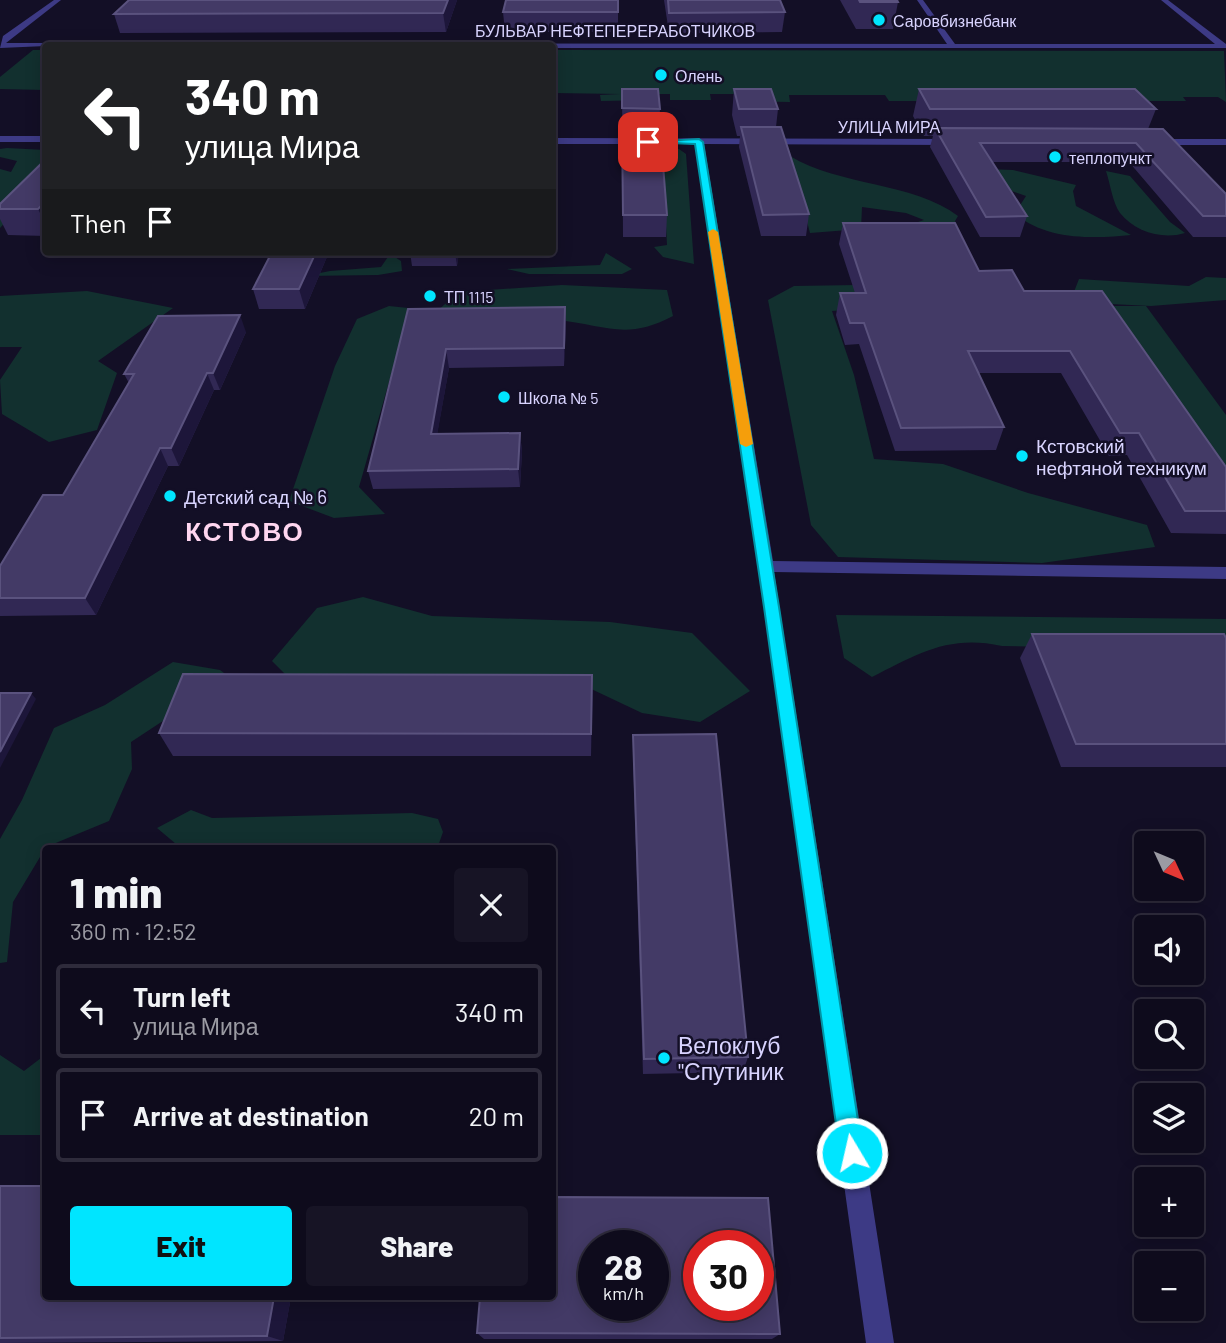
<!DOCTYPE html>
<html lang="en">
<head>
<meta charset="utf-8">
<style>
	:root { --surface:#0e0b1c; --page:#171425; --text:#f1f3f6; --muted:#9b9ba3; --line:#2e2b3b; --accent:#00e5ff }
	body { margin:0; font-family:Barlow,sans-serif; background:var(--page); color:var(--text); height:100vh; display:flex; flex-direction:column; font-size:26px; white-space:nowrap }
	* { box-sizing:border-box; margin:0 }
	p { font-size:23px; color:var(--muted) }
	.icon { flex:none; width:38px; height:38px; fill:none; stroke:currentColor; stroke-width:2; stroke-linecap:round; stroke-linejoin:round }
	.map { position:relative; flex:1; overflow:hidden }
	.side { position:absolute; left:42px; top:845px; width:514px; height:455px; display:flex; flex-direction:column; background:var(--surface); border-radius:7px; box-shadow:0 4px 18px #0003,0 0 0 2px var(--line) }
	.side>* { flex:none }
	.banner { position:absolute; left:42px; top:42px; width:514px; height:214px; border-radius:7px; box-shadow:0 4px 18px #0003,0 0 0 2px var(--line); background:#202124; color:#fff; overflow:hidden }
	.needle { width:46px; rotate:134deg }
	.controls { position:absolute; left:1134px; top:831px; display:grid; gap:14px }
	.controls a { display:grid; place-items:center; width:70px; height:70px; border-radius:7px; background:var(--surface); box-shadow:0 4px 18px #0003,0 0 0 2px var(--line); font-size:35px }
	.speed { position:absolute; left:578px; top:1230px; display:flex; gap:14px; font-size:35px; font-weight:700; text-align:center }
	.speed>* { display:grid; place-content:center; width:91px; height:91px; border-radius:50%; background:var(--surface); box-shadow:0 4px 18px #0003,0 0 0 2px var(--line); line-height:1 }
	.speed small { font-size:18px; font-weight:400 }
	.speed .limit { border:10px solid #d22; background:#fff; color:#111 }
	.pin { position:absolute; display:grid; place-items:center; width:60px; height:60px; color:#fff; margin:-30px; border-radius:14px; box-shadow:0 4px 10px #0006 }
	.me { position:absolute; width:77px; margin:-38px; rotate:351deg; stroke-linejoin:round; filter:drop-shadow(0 0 5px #0008) }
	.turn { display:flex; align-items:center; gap:24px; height:147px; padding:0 28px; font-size:32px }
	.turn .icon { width:91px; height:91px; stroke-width:2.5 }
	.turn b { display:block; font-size:49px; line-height:60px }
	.then { display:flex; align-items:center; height:66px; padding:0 28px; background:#0003; gap:14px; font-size:26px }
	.round { display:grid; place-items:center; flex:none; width:74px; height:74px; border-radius:7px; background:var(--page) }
	.overview { display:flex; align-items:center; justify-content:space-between; height:119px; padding:0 28px }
	h1 { font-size:42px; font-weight:800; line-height:52px }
	.cta { display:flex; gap:14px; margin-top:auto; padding:14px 28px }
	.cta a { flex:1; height:80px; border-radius:7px; background:var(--accent); color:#111; font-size:28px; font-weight:800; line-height:80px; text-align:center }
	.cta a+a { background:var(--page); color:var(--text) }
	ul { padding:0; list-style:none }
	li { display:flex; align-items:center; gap:21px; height:94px; margin:0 14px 10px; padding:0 14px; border:4px solid var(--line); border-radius:7px }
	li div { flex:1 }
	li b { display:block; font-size:26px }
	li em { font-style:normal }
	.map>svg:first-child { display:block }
	.green { fill:#12302f }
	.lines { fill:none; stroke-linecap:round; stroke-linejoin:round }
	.minor { fill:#3d3a85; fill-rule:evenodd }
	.wall { fill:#312854 }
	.shaded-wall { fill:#1d163a }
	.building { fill:#433a66; stroke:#5a527e; stroke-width:2; fill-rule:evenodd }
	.route { fill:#00e5ff; stroke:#0095a6; stroke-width:2 }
	.slow { fill:#f59e0b }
	.poi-dot { fill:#00e5ff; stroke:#130f26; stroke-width:2.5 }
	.labels { text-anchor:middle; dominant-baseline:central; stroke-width:5; stroke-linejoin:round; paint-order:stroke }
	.far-poi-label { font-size:16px; fill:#d9d4ff; stroke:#130f26; text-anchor:start }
	.far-street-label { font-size:16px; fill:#d9d4ff; stroke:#130f26 }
	.poi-label { font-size:19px; fill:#d9d4ff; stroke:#130f26; text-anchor:start }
	.near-poi-label { font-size:23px; fill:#d9d4ff; stroke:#130f26; text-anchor:start }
	.district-label { font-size:26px; font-weight:bold; letter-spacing:2px; fill:#ffd6f0; stroke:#130f26 }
</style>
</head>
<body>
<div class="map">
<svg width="1226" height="1343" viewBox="0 0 1226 1343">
	<rect width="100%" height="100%" fill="#130f26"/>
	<g class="green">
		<path d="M33 50H45V90L0 89V77Z"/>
		<path d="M553 50 1224 51 1226 102 1218 97H1183L1186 101H889L885 95H789L790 102 735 101 734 94H710L711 100H670V94H651L652 100 601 101 600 95 620 94 553 93Z"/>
		<path d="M7 148 45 150V178L0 228V169L11 172 17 161 0 157V149Z"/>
		<path d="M662 149H679L686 154 694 264 663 257 654 247 667 245Z"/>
		<path d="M790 156C838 186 914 182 958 216L955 221 960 235 885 233 924 220 906 213 862 207 861 229 810 233Z"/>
		<path d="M987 169 1013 170 1076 185 1073 191 1076 206 1131 235C1094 239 1044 240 1015 213L1026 196 992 184Z"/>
		<path d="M1106 171 1130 176 1170 222 1185 233C1163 240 1135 232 1120 213 1113 204 1110 183 1106 171Z"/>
		<path d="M606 253 632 269 622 274H529L507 269 600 265Z"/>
		<path d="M390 254 401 261 402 271 378 275 305 276 330 271 381 267Z"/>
		<path d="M1206 277 1226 278V300L1151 306 1070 302 1079 279 1189 286Z"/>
		<path d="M983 283 930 303 832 311 854 375 874 459 943 464 1028 493 1147 525 1155 547 1042 563 838 557 811 525 768 300 794 286Z"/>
		<path d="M562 285 667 290 673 316C626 341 606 325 557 320L405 326 359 487 385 514 334 518 289 501 335 366 357 319 389 306 437 311 459 292Z"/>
		<path d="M87 291 173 308 98 361 117 373 97 430 49 442 2 414 0 380 22 347H0V296Z"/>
		<path d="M1112 306H1146L1226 415V472Z"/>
		<path d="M363 597 432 616 610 622 692 633 750 691 700 722 642 713 587 687 299 688 272 661 317 608Z"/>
		<path d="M836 615 1226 619V650L1002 646C949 634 917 654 872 677L844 658Z"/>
		<path d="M173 662 220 670 236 682 178 711 131 742 132 769 109 821 46 847 13 902 7 962 0 963V839L22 800 54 728 105 705Z"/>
		<path d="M191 810 212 818 412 813 438 819 443 832 437 849H182L157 828Z"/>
		<path d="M0 1055 24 1071 45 1055V1135H0Z"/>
	</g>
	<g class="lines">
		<g class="minor">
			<path d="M54 0H61L6 43 947 44 917 0H923L955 44H1215L1161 0H1168L1226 44V48H553V46H46L0 48 3 36Z"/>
			<rect x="0" y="136" width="46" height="6"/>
			<path d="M553 138 953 139 958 142 953 145 704 144 773 561 1226 567V579L774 572 894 1343H866L764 607 695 144H553Z"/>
			<path d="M1226 139V145H1153L1148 142 1153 139Z"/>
		</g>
	</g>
	<g class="wall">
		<path d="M457 0 446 32 120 33 114 14Z"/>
		<path d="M618 0V32H505L503 12Z"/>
		<path d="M664 0H780L785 12 782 32 669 33Z"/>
		<path d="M840 0H897L898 2 893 29H856Z"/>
		<path d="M622 89 660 109 659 127 667 215 666 237H623Z"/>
		<path d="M734 89 778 109 776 127 809 214 806 236H761L739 147 740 136H737L732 115Z"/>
		<path d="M919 89 1156 109 1148 129 1226 194V237H1193L1129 162H992L1027 216 1020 237H980L930 147 933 136H924L913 116Z"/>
		<path d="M46 159V236L8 235 0 219V204Z"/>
		<path d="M843 223 979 271 1024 291 1226 467V534L1171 533 1127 455 1109 456 1061 373H979L1004 427 996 450 895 451 859 344 845 345 836 315 840 293H855L839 244Z"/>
		<path d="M272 252H329L305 309H259L253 289Z"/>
		<path d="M410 252H459L457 266H412Z"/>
		<path d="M408 309 566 325 564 366 449 368 437 434 520 433 522 452 520 487 373 489 368 471Z"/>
		<path d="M246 332 220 390H214L179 466H168L96 615 0 616V566L63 495 129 383 124 374Z"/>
		<path d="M1032 634 1226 638V767H1061L1020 658Z"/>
		<path d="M592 675 591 756H173L159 733Z"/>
		<path d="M633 735 748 1057 743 1072 643 1074 633 758Z"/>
		<path d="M0 1186 291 1297 283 1341 0 1343Z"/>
		<path d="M477 1333 780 1334 772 1339H484Z"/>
	</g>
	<g class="shaded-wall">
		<path d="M448 0H457L446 32 443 13Z"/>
		<path d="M46 201V225L38 209Z"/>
		<path d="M316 252H329L305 309 299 289Z"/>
		<path d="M455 252H459L457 266Z"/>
		<path d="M565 307 566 325 564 366V348Z"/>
		<path d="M240 315 246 332 220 390 213 373Z"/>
		<path d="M446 349 449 368 434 453 431 434Z"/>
		<path d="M207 373 214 390 179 466 171 448Z"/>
		<path d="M520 433 522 452 520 487 518 469Z"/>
		<path d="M160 448 168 466 96 615 85 598Z"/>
		<path d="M592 675 593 698 591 756V734Z"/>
		<path d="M31 693 36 699 0 768V752Z"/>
		<path d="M274 1297H291L283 1341 267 1336Z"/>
	</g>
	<g class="building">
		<path d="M129 0H448L443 13 114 14Z"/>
		<path d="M506 0H618V12H503Z"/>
		<path d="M668 0H780L785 12 669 13Z"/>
		<path d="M859 0H897L898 2H860Z"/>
		<path d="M622 89H658L660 109 622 108Z"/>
		<path d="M734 89H771L778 109H739Z"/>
		<path d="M919 89H1135L1156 109H930Z"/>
		<path d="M622 127H660L667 215H623Z"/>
		<path d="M741 127H781L809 214 763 215Z"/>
		<path d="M935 128 1163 129 1226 194V216H1203L1136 143H980L1027 216 986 217Z"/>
		<path d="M46 159V201L38 209H0V204Z"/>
		<path d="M843 223H955L979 271 1012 270 1024 291H1102L1226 467V511H1185L1139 433H1120L1070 351H968L1004 427 901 428 864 323H850L840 293H866Z"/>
		<path d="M272 252H316L299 289H253Z"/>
		<path d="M565 307 564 348 446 349 431 434 520 433 518 469 368 471 408 309Z"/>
		<path d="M240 315 213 373H207L171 448H160L85 598H0V566L43 495H63L134 374H124L158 316Z"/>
		<path d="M1032 634H1224L1226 638V744H1076Z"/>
		<path d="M183 674 592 675 591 734 159 733Z"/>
		<path d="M0 693H31L0 752Z"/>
		<path d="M716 734 748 1057 644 1059 633 735Z"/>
		<path d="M0 1186H46V1297H274L267 1336 0 1338Z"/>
		<path d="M553 1197 768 1198 780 1334 477 1333 480 1297H553ZM593 1246H653V1306H593ZM698 1246H758V1306H698Z"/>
	</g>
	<path class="route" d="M699 139 703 142 779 607 863 1153 860 1161 852 1165 844 1161 840 1153 764 607 695 144 644 142Z"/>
	<path class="slow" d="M713 229 718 232 753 444 746 447 740 444 708 232Z"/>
	<g class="poi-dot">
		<circle cx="879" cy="20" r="7"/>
		<circle cx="661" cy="75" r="7"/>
		<circle cx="1055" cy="157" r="7"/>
		<circle cx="430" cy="296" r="7"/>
		<circle cx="504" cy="397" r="7"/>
		<circle cx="1022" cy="456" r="7"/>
		<circle cx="170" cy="496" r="7"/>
		<circle cx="664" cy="1058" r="7"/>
	</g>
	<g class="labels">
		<g class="far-poi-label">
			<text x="893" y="20">Саровбизнебанк</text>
			<text x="675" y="75">Олень</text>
			<text x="1069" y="157">теплопункт</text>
			<text x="444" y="296">ТП 1115</text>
			<text x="518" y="397">Школа № 5</text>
		</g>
		<g class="far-street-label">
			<text x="615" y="30">БУЛЬВАР НЕФТЕПЕРЕРАБОТЧИКОВ</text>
			<text x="889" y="126">УЛИЦА МИРА</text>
		</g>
		<g class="poi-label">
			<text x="1036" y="445">Кстовский<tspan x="1036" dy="22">нефтяной техникум</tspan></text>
			<text x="184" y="496">Детский сад № 6</text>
		</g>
		<g class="near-poi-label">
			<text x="678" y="1045">Велоклуб<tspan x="678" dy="26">"Спутиник</tspan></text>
		</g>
		<g class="district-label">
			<text x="245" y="530">КСТОВО</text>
		</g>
	</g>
</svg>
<div class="controls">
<a><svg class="needle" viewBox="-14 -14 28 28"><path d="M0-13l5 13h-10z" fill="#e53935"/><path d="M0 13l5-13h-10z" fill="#9b9ba3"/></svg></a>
<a><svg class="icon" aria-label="sound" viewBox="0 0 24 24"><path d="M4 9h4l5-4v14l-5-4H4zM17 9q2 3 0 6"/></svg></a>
<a><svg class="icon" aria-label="search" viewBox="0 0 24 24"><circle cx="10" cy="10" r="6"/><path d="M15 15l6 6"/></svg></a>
<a><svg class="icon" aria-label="layers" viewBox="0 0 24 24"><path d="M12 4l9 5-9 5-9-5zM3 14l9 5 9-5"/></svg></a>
<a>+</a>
<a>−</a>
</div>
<div class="speed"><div>28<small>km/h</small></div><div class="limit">30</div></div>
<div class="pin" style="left:648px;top:142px;background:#d93025"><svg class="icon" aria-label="arrive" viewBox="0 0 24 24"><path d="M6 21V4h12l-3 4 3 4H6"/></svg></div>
<svg class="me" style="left:852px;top:1153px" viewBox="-20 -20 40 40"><circle r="17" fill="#00e5ff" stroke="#fff" stroke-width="3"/><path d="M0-11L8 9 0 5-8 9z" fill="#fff"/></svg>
<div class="banner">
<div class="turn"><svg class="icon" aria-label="left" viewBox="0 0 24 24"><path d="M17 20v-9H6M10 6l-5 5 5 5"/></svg><div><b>340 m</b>улица Мира</div></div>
<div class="then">Then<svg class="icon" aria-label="arrive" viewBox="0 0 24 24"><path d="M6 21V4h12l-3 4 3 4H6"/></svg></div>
</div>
<section class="side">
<div class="overview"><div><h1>1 min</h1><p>360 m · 12:52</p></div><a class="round"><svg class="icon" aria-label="close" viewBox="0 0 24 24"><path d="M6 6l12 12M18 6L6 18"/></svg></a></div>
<ul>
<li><svg class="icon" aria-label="left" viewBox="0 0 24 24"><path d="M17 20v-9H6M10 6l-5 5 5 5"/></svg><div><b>Turn left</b><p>улица Мира</p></div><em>340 m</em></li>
<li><svg class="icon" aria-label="arrive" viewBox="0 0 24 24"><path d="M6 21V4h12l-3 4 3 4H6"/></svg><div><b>Arrive at destination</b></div><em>20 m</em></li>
</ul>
<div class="cta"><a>Exit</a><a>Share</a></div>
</section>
</div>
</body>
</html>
